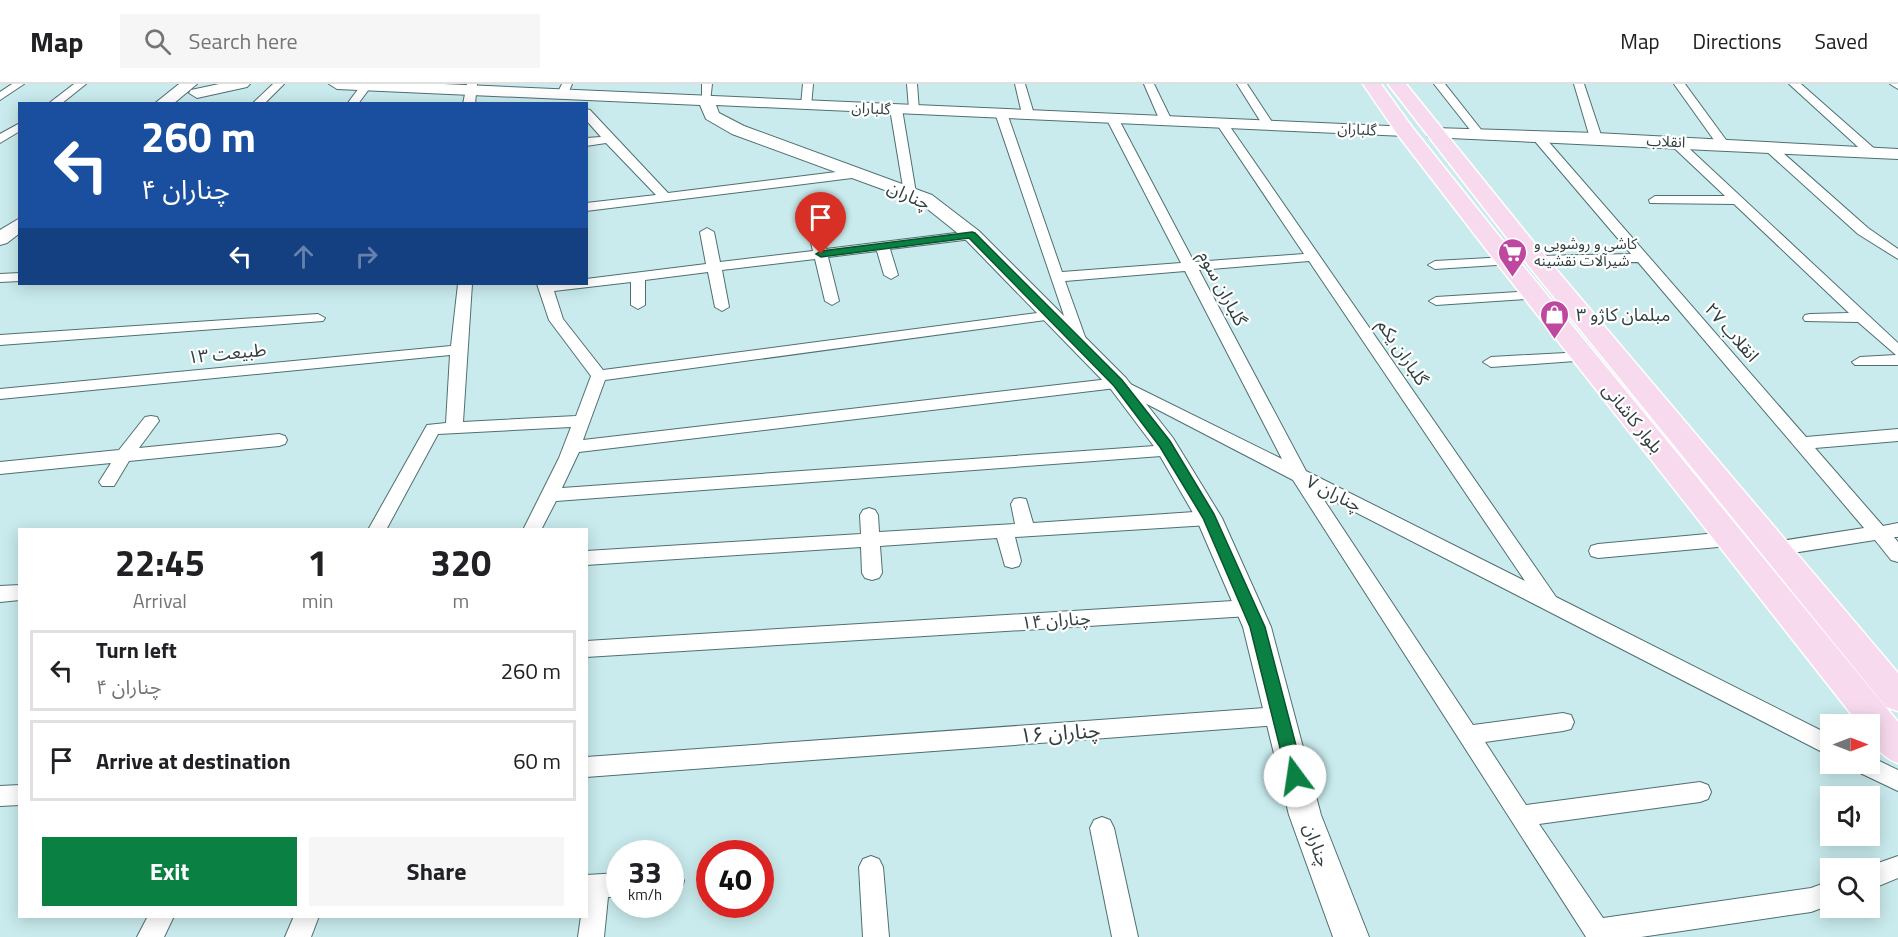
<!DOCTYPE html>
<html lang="en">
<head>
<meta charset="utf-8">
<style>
	:root { --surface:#fff; --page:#f6f6f6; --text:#202124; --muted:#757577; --line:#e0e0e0; --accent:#0b8043 }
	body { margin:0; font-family:"Titillium Web","Noto Sans Arabic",sans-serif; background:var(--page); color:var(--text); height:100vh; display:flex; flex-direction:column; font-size:22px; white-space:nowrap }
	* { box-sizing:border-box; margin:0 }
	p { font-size:20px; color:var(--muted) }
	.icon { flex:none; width:33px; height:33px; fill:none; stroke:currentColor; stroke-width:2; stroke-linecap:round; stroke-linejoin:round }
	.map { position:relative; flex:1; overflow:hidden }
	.details { position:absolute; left:18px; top:444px; width:570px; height:390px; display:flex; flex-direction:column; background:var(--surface); border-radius:0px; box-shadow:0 3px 15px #0003 }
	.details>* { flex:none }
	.guide { position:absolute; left:18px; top:18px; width:570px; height:183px; border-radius:0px; box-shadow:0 3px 15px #0003; background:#1a4fa0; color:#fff; overflow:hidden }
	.needle { width:39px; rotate:90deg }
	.controls { position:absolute; left:1820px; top:630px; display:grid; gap:12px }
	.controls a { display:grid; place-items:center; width:60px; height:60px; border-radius:0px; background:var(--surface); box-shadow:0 3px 15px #0003; font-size:30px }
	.speed { position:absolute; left:606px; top:756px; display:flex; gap:12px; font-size:30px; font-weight:700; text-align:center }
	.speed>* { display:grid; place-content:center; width:78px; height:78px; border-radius:50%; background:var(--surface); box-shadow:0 3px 15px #0003; line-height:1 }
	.speed small { font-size:15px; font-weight:400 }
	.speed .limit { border:9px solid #d22; background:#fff; color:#111 }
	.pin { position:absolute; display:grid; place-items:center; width:51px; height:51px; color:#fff; margin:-62px -26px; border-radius:50% 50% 50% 0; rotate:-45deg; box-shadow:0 0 6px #0007 }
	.pin .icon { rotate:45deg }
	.me { position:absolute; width:66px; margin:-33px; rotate:346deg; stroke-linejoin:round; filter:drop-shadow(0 0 4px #0008) }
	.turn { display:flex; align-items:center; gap:21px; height:126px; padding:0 24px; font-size:27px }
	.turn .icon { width:78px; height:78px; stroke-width:2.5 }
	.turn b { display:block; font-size:42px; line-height:51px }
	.lanes { display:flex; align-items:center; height:57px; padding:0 24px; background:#0003; justify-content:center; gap:30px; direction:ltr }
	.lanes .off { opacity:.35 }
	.eta { display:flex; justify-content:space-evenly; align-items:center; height:102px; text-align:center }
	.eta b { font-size:36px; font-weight:700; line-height:42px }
	.cta { display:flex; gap:12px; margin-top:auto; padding:12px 24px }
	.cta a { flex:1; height:69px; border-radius:0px; background:var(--accent); color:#fff; font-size:24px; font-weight:700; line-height:69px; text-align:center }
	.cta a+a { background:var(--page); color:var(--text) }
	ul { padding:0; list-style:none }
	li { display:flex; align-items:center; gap:18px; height:81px; margin:0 12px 9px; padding:0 12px; border:3px solid var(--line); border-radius:0px }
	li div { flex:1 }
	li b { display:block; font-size:22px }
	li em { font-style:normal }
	header { display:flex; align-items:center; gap:36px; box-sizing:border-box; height:84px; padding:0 30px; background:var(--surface); border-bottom:2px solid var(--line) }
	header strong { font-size:28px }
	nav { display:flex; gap:33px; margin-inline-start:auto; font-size:21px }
	.search { width:420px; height:54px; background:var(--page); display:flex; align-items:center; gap:15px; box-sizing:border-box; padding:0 21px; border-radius:0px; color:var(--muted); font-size:22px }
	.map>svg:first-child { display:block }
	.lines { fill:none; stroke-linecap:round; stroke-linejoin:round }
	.street-casing { stroke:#506f71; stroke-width:2 }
	.secondary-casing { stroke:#506f71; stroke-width:2 }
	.primary-casing { stroke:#fff; stroke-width:3 }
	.street { fill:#fff; fill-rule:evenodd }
	.secondary { fill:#fff; fill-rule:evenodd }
	.primary { fill:#f8daee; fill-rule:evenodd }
	.route { fill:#0b8043; stroke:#07532c; stroke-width:1.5 }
	.labels { text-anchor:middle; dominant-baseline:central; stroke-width:4.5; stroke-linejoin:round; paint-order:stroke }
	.far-street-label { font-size:15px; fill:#324041; stroke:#fff }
	.far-poi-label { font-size:15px; fill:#324041; stroke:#fff; text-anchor:start }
	.street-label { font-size:18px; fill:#324041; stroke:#fff }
	.poi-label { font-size:18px; fill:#324041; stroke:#fff; text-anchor:start }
	.near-street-label { font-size:21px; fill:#324041; stroke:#fff }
</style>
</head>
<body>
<header>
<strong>Map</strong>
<div class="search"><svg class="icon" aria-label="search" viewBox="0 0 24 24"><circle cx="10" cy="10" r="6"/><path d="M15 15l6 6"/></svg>Search here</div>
<nav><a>Map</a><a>Directions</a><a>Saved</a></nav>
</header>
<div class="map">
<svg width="1898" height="853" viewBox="0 0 1898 853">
	<rect width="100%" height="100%" fill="#c9ebed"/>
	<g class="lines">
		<defs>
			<g id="street">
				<path d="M12 0H24L0 16V8Z"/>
				<path d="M74 0H86L61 20H48Z"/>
				<path d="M273 0H284L264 20H252Z"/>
				<path d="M362 0 372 1 358 20H347Z"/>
				<path d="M467 0H477L475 20H463Z"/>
				<path d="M562 0H572L567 12H559L557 10Z"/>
				<path d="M702 0H712L710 18H702Z"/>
				<path d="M803 0H813L811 23H803L801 21Z"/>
				<path d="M907 0H917L919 27H911L909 25Z"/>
				<path d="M1015 0H1025L1034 30 1032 32 1028 33 1022 30Z"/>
				<path d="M1144 0H1154L1172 37 1170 39 1166 40 1160 37Z"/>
				<path d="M1237 0H1247L1274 41 1272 43H1264Z"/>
				<path d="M1434 0H1445L1483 48V52H1475Z"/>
				<path d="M1574 0H1584L1602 54 1600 57 1596 58 1590 54Z"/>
				<path d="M1674 0H1685L1729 60 1727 63H1719Z"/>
				<path d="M1789 0H1801L1876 66V72H1868Z"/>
				<path d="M1890 0H1898V5Z"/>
				<path d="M896 22 902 25 916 109 910 113 904 109 890 25Z"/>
				<path d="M586 25 590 26 668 109 860 85 866 89 860 93 586 127V119L656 111 606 59 586 62V54L601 53 586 36Z"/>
				<path d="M1001 26 1007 29 1062 188 1181 179 1106 34 1112 31 1118 34 1194 178 1304 170 1216 39 1222 36 1226 37 1556 513 1830 651V672L1320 410 1473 641 1563 629 1571 631 1574 638 1571 645 1563 647 1485 658 1526 721 1700 698 1708 701 1711 708 1708 715 1700 718 1539 740 1603 834 1811 804 1830 797V821L1811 828 1641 853H1586L1293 396 1116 304 579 368 562 404 1169 361 1175 363 1178 367 1175 371 556 417 541 446H523L559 374 571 343 438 350 386 446H368L427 341 446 339 450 271 0 315V305L451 262 458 200H472L463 338 576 332 591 292 549 236 537 200H586V195L706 180 700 148 707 144 714 148 720 178 813 167 806 138 813 134 820 138 826 165 972 147 979 151 972 155 890 165 898 191 891 195 884 191 877 167 828 173 839 217 832 221 825 217 815 175 722 186 729 223 722 227 715 223 708 188 645 196V221L638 225 631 221V198L554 207 563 235 603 286 1053 227 1060 231 1053 235 605 296 583 356 1118 294 1282 375 1185 187 1065 197 1088 261 1080 266 1075 264 995 29ZM1309 177 1525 497 1306 387 1199 186Z"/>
				<path d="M20 39V47L0 59V50Z"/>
				<path d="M1537 48 1541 49 1806 353 1898 345V357L1815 364 1883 442 1898 439V453H1894L1898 458V478L1891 476 1875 456 1774 472 1767 470 1765 465 1767 460 1774 458 1864 444 1638 178 1531 179 1529 176 1531 173 1536 172 1631 170 1533 55V49Z"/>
				<path d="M1675 54 1679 55 1898 259V281H1855L1852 278 1860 273 1896 271 1858 238 1805 237 1803 234 1805 231 1810 230 1849 229 1734 120 1650 119 1649 116 1655 112H1725L1671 61 1669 58Z"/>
				<path d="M1769 59 1773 60 1868 144 1898 165V175L1858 150 1765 66 1763 63Z"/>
				<path d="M1507 173 1514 177 1512 180 1435 185 1428 181 1435 177Z"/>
				<path d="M20 189V197L0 198V190Z"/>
				<path d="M1534 207 1539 208 1541 211 1539 214 1436 221 1429 217 1436 213Z"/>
				<path d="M318 230 325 234 323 237 0 261V251Z"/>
				<path d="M1584 268 1589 270 1592 273 1589 276 1491 283 1483 278 1491 273Z"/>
				<path d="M151 332 157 333 159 337 139 364 279 350 285 352 287 356 285 360 279 362 129 377 114 402H102L99 398 111 379 0 390V378L119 366 145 333Z"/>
				<path d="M1020 414 1026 415 1033 439 1209 427 1215 429 1218 434 1215 439 1209 441 1015 453 1021 477 1019 482 1012 484 1005 482 997 454 880 462 882 489 879 494 872 496 865 494 862 489 861 463 586 481V467L861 450 860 431 863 426 869 424 875 426 878 431 879 448 1015 440 1011 420 1014 415Z"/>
				<path d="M1729 448 1736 450 1738 455 1736 460 1729 462 1598 474 1591 472 1589 467 1591 462 1598 460Z"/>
				<path d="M20 501V516L0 518V502Z"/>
				<path d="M1249 516 1256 519 1259 524 1256 529 1249 532 586 573V557Z"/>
				<path d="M1280 623 1288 626 1291 632 1288 638 1280 641 586 693V673Z"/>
				<path d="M1869 672 1898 686V707L1856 687 1853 680H1869Z"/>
				<path d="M20 701V721L0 722V702Z"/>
				<path d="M1102 733 1110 736 1114 744 1138 853H1112L1090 744 1094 736Z"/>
				<path d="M871 772 879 775 883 783 889 853H863L859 783 863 775Z"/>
				<path d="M1898 772V794L1869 806V784H1864Z"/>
				<path d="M670 785 681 789 684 797 681 805 672 809Z"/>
				<path d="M620 789V813H608L604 853H578L581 832H586V791Z"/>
				<path d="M148 832H174L164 853H137Z"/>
				<path d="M294 832H319L311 853H285Z"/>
			</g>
			<g id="secondary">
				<path d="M179 0H197L173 20H154Z"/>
				<path d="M219 0H250L247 3 197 14 189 9 191 6Z"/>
				<path d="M329 0H443L1411 43 1413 47 1405 52 716 21 719 29 744 42 932 111 979 147 1126 294 1173 354 1222 434 1271 543 1321 731 1369 853H1333L1289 731 1243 543 1196 434 1156 365 1110 304 965 155 920 119 732 50 706 35 700 21 337 5Z"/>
				<path d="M1434 44 1596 49 1898 65V75L1428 53 1426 49 1428 45Z"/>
				<path d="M20 134V149L7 159 0 161V146Z"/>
			</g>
			<g id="primary">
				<path d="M1363 0H1381L1412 43 1515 172 1898 638V679C1881 673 1869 659 1869 640H1859L1499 182 1398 51Z"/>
				<path d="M1388 0H1406L1544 171 1898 589V627L1886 623 1528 181Z"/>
			</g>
		</defs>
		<use href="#street" class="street-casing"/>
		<use href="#secondary" class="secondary-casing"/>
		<use href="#primary" class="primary-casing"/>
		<use href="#street" class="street"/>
		<use href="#secondary" class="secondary"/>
		<use href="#primary" class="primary"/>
	</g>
	<path class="route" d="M972 148 975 149 1122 296 1170 357 1214 430 1265 543 1304 692 1301 697 1295 699 1289 697 1287 692 1250 543 1203 434 1160 363 1114 302 969 154 821 173 816 170 821 167Z"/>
	<defs>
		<symbol id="supermarket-pin" viewBox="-11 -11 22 30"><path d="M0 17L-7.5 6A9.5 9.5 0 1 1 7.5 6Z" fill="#be489f" stroke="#fff"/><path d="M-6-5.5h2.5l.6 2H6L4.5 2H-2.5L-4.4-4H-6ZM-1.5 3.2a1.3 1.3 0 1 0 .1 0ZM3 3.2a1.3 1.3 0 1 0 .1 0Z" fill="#fff"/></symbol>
		<symbol id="shop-pin" viewBox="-11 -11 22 30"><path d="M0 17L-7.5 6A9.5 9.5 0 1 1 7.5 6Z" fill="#be489f" stroke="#fff"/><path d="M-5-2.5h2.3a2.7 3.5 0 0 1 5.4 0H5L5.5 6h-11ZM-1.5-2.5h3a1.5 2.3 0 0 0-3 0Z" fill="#fff"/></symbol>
	</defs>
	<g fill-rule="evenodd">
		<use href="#supermarket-pin" x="1496" y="152" width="33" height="45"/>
		<use href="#shop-pin" x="1538" y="214" width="33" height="45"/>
	</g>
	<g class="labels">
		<g class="far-street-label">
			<text transform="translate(871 24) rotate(3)">گلباران</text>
			<text transform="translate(1357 45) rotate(3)">گلباران</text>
			<text transform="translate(1666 57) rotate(3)">انقلاب</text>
		</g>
		<g class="far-poi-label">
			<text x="1534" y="159">کاشی و روشویی و<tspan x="1534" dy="17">شیرآلات نقشینه</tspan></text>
		</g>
		<g class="street-label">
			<text transform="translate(909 111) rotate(25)">چناران</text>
			<text transform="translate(1223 204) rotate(62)">گلباران سوم</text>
			<text transform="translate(1732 248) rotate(49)">انقلاب ۲۷</text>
			<text transform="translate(1403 268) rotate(56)">گلباران یکم</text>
			<text transform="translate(227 269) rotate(-6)">طبیعت ۱۳</text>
			<text transform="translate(1633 334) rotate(51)">بلوار کاشانی</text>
			<text transform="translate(1334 409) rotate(27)">چناران ۷</text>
			<text transform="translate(1056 536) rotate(-4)">چناران ۱۴</text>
			<text transform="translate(1317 761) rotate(70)">چناران</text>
		</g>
		<g class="poi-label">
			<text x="1576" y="230">مبلمان کاژو ۳</text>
		</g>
		<g class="near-street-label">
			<text transform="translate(1060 648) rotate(-4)">چناران ۱۶</text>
		</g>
	</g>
</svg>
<div class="controls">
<a><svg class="needle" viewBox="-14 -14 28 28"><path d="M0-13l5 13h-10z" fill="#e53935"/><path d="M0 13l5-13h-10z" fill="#757577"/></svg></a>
<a><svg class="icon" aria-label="sound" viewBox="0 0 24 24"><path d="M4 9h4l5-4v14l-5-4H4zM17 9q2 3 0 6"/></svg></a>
<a><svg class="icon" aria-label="search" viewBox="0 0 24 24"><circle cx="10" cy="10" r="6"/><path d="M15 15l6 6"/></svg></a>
</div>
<div class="speed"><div>33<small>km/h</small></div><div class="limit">40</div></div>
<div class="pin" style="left:821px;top:170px;background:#d93025"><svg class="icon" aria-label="arrive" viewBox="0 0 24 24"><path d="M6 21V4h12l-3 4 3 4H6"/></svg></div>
<svg class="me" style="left:1295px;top:692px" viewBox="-20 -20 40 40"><circle r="19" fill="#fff"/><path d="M0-13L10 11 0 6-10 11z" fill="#0b8043"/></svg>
<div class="guide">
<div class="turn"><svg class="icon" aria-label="left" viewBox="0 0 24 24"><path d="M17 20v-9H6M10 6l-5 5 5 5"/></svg><div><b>260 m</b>۴ چناران</div></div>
<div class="lanes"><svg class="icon" aria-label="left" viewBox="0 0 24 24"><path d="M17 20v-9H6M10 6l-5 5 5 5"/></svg><svg class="icon off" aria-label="ahead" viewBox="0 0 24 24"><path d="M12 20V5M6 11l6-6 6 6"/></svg><svg class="icon off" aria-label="right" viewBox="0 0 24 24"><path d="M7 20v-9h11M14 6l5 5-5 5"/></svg></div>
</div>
<section class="details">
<div class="eta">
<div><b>22:45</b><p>Arrival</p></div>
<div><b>1</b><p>min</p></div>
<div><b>320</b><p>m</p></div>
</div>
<ul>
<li><svg class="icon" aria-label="left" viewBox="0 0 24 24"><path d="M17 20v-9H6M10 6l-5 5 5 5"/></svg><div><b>Turn left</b><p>۴ چناران</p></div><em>260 m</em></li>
<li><svg class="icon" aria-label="arrive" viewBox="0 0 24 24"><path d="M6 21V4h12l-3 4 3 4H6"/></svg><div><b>Arrive at destination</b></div><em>60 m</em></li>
</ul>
<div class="cta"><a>Exit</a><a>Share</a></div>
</section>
</div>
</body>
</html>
